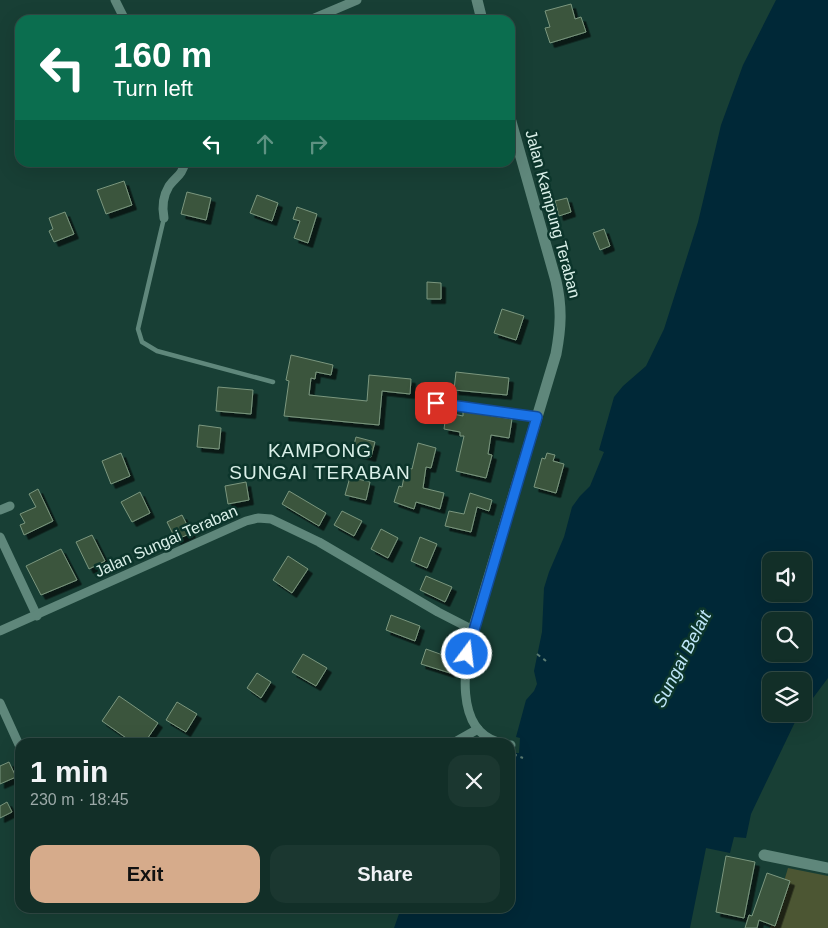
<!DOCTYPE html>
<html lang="en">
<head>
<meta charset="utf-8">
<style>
	:root { --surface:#122f28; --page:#1b3730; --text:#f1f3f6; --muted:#9ca9a8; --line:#314a45; --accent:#d6ab8b }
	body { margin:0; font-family:Helvetica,sans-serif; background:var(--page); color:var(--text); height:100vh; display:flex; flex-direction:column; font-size:19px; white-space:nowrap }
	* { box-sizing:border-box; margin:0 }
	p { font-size:16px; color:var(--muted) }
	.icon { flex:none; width:28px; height:28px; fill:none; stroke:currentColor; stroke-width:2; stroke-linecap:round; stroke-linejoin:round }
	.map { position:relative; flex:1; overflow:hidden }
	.side { position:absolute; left:15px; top:738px; width:500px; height:175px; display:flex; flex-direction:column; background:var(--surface); border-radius:15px; box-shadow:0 5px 20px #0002,0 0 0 1px var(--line) }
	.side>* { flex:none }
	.top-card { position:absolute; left:15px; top:15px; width:500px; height:152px; border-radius:15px; box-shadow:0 5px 20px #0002,0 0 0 1px var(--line); background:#0b6e4f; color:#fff; overflow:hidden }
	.fabs { position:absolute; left:762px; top:552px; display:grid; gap:10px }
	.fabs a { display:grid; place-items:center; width:50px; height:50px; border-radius:10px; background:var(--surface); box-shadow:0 5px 20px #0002,0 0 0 1px var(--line); font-size:25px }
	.pin { position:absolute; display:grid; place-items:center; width:42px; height:42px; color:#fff; margin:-21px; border-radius:10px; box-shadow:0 2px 8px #0006 }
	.me { position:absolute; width:55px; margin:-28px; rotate:15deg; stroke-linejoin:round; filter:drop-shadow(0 0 4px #0008) }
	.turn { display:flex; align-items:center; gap:18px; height:105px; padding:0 15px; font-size:22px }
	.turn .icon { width:65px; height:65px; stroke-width:2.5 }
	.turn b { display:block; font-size:35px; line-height:42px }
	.lanes { display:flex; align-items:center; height:48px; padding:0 15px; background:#0003; justify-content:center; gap:25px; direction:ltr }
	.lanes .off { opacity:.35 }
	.round { display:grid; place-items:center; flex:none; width:52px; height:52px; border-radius:15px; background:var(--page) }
	.headline { display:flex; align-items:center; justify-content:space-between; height:85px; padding:0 15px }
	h1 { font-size:30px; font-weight:800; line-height:38px }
	.primary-button { display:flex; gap:10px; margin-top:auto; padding:10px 15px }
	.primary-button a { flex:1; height:58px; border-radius:15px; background:var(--accent); color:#111; font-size:20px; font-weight:800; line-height:58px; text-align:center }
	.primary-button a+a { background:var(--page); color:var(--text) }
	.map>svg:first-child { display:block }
	.green { fill:#4c5633 }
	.water { fill:#002837; fill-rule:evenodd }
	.building { fill:#3b543e; stroke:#7b977e; filter:url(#shadow) }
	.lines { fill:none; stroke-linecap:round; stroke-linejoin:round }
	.path { stroke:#5a7b72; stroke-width:2; stroke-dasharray:4 4; stroke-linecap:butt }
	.lane { stroke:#5f877b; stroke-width:4.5 }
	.street { stroke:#5f877b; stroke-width:9 }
	.secondary { stroke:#5f877b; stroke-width:11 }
	.route-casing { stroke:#114b97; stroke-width:12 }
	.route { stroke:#1a73e8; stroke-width:9 }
	.labels { text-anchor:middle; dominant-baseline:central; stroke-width:5; stroke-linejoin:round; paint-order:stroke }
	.street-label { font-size:16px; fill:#daf0e9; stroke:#0c352b }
	.water-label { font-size:18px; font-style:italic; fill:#c0e7f9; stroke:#0c352b }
	.quarter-label { font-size:19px; letter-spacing:1px; fill:#daf0e9; stroke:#0c352b }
</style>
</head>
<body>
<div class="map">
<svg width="828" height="928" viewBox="0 0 828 928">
	<defs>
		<filter id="shadow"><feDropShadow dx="4.5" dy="4.5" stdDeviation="0" flood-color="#0009"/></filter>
	</defs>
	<rect width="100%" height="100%" fill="#183f35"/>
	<path class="green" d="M788 868 828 876V928H770Z"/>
	<path class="water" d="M776 0H828V678L804 710V681H771V714H801L795 722 751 814 746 838 734 837 730 853 706 848 690 928H394L401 908H510V753H519L520 738 516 737 526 700 534 691 537 684 534 671 542 632 544 588 549 572 564 537 572 507 580 496 590 486 604 452 599 450 614 397 623 386 646 366 664 329 698 222 721 125 743 65ZM771 561H804V594H771ZM771 621H804V654H771Z"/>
	<g class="building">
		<path d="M571 4 575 19 581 17 586 32 550 43 545 28 550 27 545 11Z"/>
		<path d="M124 181 132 205 106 214 97 190Z"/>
		<path d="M187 192 211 198 206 220 181 214Z"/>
		<path d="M257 195 278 203 272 221 250 213Z"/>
		<path d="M567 198 571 212 559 216 555 201Z"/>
		<path d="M297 207 317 214 308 243 294 238 300 221 293 219Z"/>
		<path d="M65 212 74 234 54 242 49 231 53 229 49 218Z"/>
		<path d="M604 229 610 246 600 250 593 233Z"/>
		<path d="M427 282 441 283V299H427Z"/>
		<path d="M502 309 524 316 516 340 494 333Z"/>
		<path d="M291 355 333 365 331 375 316 372 315 379 311 378 309 395 367 401 369 375 411 379 410 394 382 391 379 425 284 416 289 381 286 380Z"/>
		<path d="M456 372 509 378 507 395 454 390Z"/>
		<path d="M218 387 253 390 251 414 216 411Z"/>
		<path d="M463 411 512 419 509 438 491 435 488 454 492 455 486 478 456 471 464 436H460V432L444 429 445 422H451L453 414 463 416Z"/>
		<path d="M199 425 221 428 219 449 197 447Z"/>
		<path d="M356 437 375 442 371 457 352 452Z"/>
		<path d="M418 443 436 448 431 468 426 467 423 488 444 493 440 509 416 502 414 509 394 502 399 486 402 487 406 467 412 469Z"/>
		<path d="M121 453 130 476 111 484 102 461Z"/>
		<path d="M547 453 555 455 553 461 564 464 556 493 534 487 542 458 545 459Z"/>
		<path d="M350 477 370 482 366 500 345 495Z"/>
		<path d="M246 482 249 500 228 504 225 486Z"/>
		<path d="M38 489 53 521 24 535 20 525 25 523 20 514 36 507 29 494Z"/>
		<path d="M289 491 326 513 319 526 282 504Z"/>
		<path d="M140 492 150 513 132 522 121 502Z"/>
		<path d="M470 493 492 500 489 511 477 507 471 532 445 526 449 511 464 514Z"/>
		<path d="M342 511 362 521 354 536 334 525Z"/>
		<path d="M182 515 191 533 176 540 167 522Z"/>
		<path d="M381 529 398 538 388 558 371 549Z"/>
		<path d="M92 535 105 561 89 569 76 542Z"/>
		<path d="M420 537 437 544 427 568 411 561Z"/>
		<path d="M61 549 77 580 41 595 26 566Z"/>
		<path d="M288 556 308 569 292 593 273 580Z"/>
		<path d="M426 576 452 587 445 602 420 590Z"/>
		<path d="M391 615 420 626 415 641 386 630Z"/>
		<path d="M426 649 454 659 450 673 421 664Z"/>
		<path d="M303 654 327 668 316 686 292 672Z"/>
		<path d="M257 673 271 682 261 698 247 688Z"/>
		<path d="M119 696 158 723 145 742H132L102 721Z"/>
		<path d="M177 702 197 714 186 732 166 720Z"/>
		<path d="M9 762 16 777 0 784V766Z"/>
		<path d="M7 802 12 812 0 818V806Z"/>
		<path d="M726 856 755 862 744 918 716 912Z"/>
		<path d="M767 873 790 881 775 926 759 920 757 928H745L749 915 752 916Z"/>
	</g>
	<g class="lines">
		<g class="path">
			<path d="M537 654 546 661"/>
			<path d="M513 754 523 758"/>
		</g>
		<g class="lane">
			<path d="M164 218 138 329 142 342 157 351 273 382"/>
			<path d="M436 403 536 416"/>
		</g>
		<g class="street">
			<path d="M115 0 125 20"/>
			<path d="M310 20 357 0"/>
			<path d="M164 218C162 208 163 196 169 186 176 176 182 176 185 162"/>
			<path d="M0 510 10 506"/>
			<path d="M0 537 37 616"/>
			<path d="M0 631 246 521 258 518 271 519 319 542 438 612 473 630C464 664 454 729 498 742"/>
			<path d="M0 703 20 747"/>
			<path d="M455 742 478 729"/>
			<path d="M510 745H511"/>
		</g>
		<g class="secondary">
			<path d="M477 0 482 20"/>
			<path d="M473 630 556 354C561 327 562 308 556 281L510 118"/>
			<path d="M764 855 828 868"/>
		</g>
	</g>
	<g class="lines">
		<defs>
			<path id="route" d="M436 403 537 417 467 654"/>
		</defs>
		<use href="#route" class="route-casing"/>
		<use href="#route" class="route"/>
	</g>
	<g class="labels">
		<g class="street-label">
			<text transform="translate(553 214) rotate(75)">Jalan Kampung Teraban</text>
			<text transform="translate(166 541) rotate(-24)">Jalan Sungai Teraban</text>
		</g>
		<g class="water-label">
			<text transform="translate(682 659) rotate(-63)">Sungai Belait</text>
		</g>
		<g class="quarter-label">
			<text x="320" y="450">KAMPONG<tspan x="320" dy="22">SUNGAI TERABAN</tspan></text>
		</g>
	</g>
</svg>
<div class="fabs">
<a><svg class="icon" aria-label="sound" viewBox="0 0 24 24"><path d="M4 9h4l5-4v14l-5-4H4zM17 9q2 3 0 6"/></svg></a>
<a><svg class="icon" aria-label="search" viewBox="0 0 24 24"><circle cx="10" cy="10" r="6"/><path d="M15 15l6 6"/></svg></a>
<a><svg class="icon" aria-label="layers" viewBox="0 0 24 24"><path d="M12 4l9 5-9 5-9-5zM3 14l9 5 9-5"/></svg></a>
</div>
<div class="pin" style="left:436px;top:403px;background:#d93025"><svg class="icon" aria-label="arrive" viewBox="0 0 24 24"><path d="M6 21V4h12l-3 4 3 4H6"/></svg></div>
<svg class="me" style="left:467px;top:654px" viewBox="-20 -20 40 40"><circle r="17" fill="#1a73e8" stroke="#fff" stroke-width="3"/><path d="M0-11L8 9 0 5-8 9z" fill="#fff"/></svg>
<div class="top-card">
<div class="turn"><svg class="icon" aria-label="left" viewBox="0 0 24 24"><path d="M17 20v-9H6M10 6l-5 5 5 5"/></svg><div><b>160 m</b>Turn left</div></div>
<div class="lanes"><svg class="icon" aria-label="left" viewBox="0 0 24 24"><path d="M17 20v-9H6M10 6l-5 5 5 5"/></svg><svg class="icon off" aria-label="ahead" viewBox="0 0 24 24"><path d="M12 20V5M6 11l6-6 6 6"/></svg><svg class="icon off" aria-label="right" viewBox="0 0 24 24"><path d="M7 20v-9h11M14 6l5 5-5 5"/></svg></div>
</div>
<section class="side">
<div class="headline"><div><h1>1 min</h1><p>230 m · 18:45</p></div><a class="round"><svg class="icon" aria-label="close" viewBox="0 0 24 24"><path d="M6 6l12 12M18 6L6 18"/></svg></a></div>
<div class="primary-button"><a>Exit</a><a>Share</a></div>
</section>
</div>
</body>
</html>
